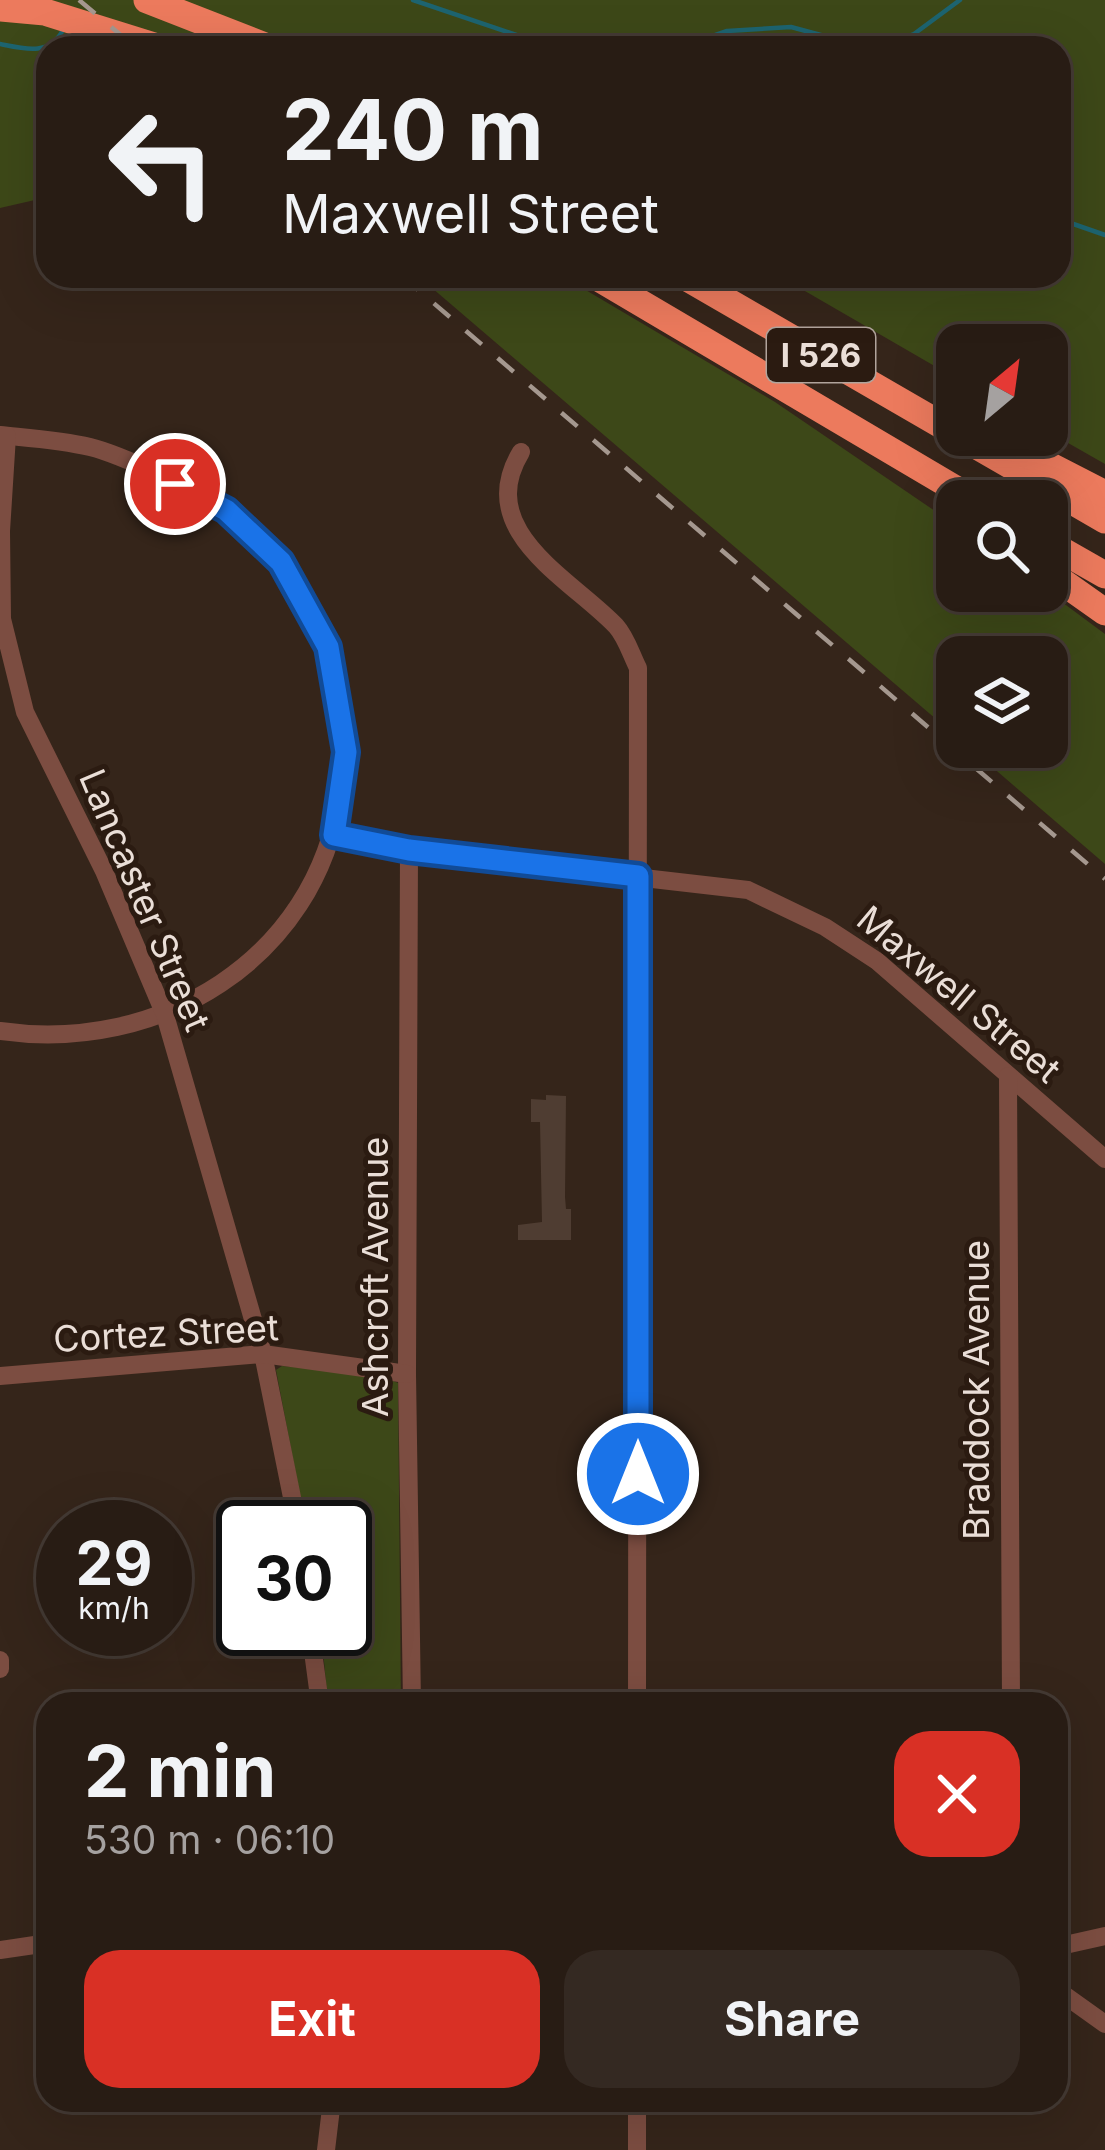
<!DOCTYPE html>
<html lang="en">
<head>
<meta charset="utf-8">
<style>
	:root { --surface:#281c14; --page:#342922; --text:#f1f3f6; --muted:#a5a1a0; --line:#443a34; --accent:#d93025 }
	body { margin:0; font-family:Inter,sans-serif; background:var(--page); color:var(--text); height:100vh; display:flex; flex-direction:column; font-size:45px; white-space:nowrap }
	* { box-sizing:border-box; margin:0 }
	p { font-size:39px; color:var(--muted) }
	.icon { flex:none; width:66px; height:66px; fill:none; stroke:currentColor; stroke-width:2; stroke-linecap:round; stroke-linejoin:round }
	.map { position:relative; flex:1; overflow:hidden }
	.details { position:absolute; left:36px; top:1692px; width:1032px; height:420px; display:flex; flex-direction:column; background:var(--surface); border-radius:36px; box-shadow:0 12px 48px #0002,0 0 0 3px var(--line) }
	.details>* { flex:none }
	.top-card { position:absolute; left:36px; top:36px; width:1035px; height:252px; border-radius:36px; box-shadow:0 12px 48px #0002,0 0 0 3px var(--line); background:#281c14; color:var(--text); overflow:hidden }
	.needle { width:78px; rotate:29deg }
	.tools { position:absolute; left:936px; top:324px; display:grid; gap:24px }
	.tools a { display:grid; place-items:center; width:132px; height:132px; border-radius:24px; background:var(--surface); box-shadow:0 12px 48px #0002,0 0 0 3px var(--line); font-size:60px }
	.speed { position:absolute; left:36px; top:1500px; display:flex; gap:24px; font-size:60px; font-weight:700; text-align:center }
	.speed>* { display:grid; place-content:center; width:156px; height:156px; border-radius:50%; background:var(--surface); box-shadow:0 12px 48px #0002,0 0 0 3px var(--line); line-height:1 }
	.speed small { font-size:30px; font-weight:400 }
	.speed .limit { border:6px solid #111; border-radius:18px; background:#fff; color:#111 }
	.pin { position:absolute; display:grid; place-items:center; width:102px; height:102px; color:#fff; margin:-51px; border:6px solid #fff; border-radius:50%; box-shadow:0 3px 12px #0007 }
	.me { position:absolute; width:132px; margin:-66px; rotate:0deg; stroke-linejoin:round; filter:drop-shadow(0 0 9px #0008) }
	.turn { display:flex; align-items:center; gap:42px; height:252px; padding:0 48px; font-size:54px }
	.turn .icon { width:156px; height:156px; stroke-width:2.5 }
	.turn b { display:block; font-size:84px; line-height:102px }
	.round { display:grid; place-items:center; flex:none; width:126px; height:126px; border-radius:36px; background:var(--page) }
	.headline { display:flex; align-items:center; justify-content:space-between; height:204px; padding:0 48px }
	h1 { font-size:72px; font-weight:700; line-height:90px }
	.action { display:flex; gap:24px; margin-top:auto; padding:24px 48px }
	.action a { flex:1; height:138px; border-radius:36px; background:var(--accent); color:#fff; font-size:48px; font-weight:700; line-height:138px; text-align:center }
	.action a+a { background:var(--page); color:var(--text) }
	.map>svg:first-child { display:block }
	.green { fill:#3d4818 }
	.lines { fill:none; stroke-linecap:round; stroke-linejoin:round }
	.stream { stroke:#1d6470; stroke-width:4.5 }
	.building { fill:#4f3d32 }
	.minor { stroke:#7c4d41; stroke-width:18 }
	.highway { stroke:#ec7a5d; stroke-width:27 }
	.rail { stroke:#a5988f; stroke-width:4.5; stroke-dasharray:21 21; stroke-linecap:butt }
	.route-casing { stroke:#114b97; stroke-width:30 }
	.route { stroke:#1a73e8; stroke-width:21 }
	.labels { text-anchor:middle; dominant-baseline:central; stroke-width:10; stroke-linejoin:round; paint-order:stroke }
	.shield { fill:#2b1b11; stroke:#b1a49c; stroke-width:3 }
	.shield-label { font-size:33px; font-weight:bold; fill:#eaded7 }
	.street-label { font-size:36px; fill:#eaded7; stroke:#2b1b11 }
</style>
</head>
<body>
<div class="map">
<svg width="1105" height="2150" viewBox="0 0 1105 2150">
	<rect width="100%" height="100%" fill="#35251a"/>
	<g class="green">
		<path d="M0 0H1105V464L1047 431V345H957V379L779 276H1059V48H48V197L0 208Z"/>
		<path d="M418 276H562L775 402 957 526V591H1047L1105 634V864L969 747H1047V657H957V737Z"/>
		<path d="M282 1366 374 1373 398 1383 401 1704H328L321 1629H345V1527H306L276 1370Z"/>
	</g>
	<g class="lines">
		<g class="stream">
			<path d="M413 0 555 48"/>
			<path d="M0 44C25 49 49 56 63 30"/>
			<path d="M651 48 681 47 727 31 791 27 858 45H883L914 34 960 0"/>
			<path d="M1059 219 1105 235"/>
		</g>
	</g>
	<path class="building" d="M546 1095 566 1096 565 1197 566 1209H571V1240H518V1225L542 1222 540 1122H531V1099L546 1100Z"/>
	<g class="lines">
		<g class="minor">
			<path d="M0 435C29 438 61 440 90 447 119 454 207 494 229 513 288 561 323 621 336 696 339 713 345 732 346 750 347 764 342 780 340 795 316 960 159 1054 0 1031"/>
			<path d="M7 436 1 531 2 619 25 712 104 871 165 1015 263 1354 298 1527"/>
			<path d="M521 452C473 531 570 578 616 626 626 637 631 654 638 668L637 1704"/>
			<path d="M334 835 409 851 748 890 825 927 877 961 1105 1159"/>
			<path d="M409 851 407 1374 412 1704"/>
			<path d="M1008 1076 1011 1704"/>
			<path d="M0 1376 263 1354 407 1374"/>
			<path d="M310 1629 320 1704"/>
			<path d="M0 1660V1669"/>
			<path d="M1056 1947 1105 1936"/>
			<path d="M0 1950 48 1943"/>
			<path d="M1056 1989 1105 2024"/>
			<path d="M326 2150 332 2100"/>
			<path d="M637 2150V2100"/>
		</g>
		<g class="highway">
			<path d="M147 0 270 48"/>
			<path d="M0 8 45 12 160 48"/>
			<path d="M595 276 976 501"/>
			<path d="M684 276 957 434"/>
			<path d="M958 435 1105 520"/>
			<path d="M1002 441 1105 494"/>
			<path d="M1047 542 1105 575"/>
			<path d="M1047 571 1105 612"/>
		</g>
		<g class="rail">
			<path d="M79 0 136 48"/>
			<path d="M402 276 1105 879"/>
		</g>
	</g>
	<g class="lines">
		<defs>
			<path id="route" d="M175 484 226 510 281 562 328 647 346 752 334 835 409 850 638 876V1474"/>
		</defs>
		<use href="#route" class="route-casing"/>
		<use href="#route" class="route"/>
	</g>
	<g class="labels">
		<rect class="shield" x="767" y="328" width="108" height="54" rx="9"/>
		<g class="shield-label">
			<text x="821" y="355">I 526</text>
		</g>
		<g class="street-label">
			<text transform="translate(145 900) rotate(67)">Lancaster Street</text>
			<text transform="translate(959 994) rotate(40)">Maxwell Street</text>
			<text transform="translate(375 1277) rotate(-90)">Ashcroft Avenue</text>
			<text transform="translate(166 1333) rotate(-3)">Cortez Street</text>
			<text transform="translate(976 1390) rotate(-90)">Braddock Avenue</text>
		</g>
	</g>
</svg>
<div class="tools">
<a><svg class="needle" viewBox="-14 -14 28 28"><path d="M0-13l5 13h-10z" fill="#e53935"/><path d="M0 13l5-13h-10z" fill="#a5a1a0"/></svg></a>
<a><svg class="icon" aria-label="search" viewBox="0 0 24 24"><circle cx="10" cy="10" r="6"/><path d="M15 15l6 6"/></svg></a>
<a><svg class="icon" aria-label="layers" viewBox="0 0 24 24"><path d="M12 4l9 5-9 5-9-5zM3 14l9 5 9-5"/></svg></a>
</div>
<div class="speed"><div>29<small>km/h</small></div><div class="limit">30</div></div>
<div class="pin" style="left:175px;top:484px;background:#d93025"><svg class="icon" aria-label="arrive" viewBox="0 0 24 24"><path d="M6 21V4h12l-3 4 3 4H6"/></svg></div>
<svg class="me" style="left:638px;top:1474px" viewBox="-20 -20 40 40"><circle r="17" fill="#1a73e8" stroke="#fff" stroke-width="3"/><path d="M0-11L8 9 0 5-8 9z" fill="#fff"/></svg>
<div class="top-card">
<div class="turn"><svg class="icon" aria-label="left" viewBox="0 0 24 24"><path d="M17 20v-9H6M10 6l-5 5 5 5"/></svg><div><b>240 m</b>Maxwell Street</div></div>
</div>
<section class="details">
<div class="headline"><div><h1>2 min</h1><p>530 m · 06:10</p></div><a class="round" style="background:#d93025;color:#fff"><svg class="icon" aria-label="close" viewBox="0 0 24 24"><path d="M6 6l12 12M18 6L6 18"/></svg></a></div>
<div class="action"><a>Exit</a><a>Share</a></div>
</section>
</div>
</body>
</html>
